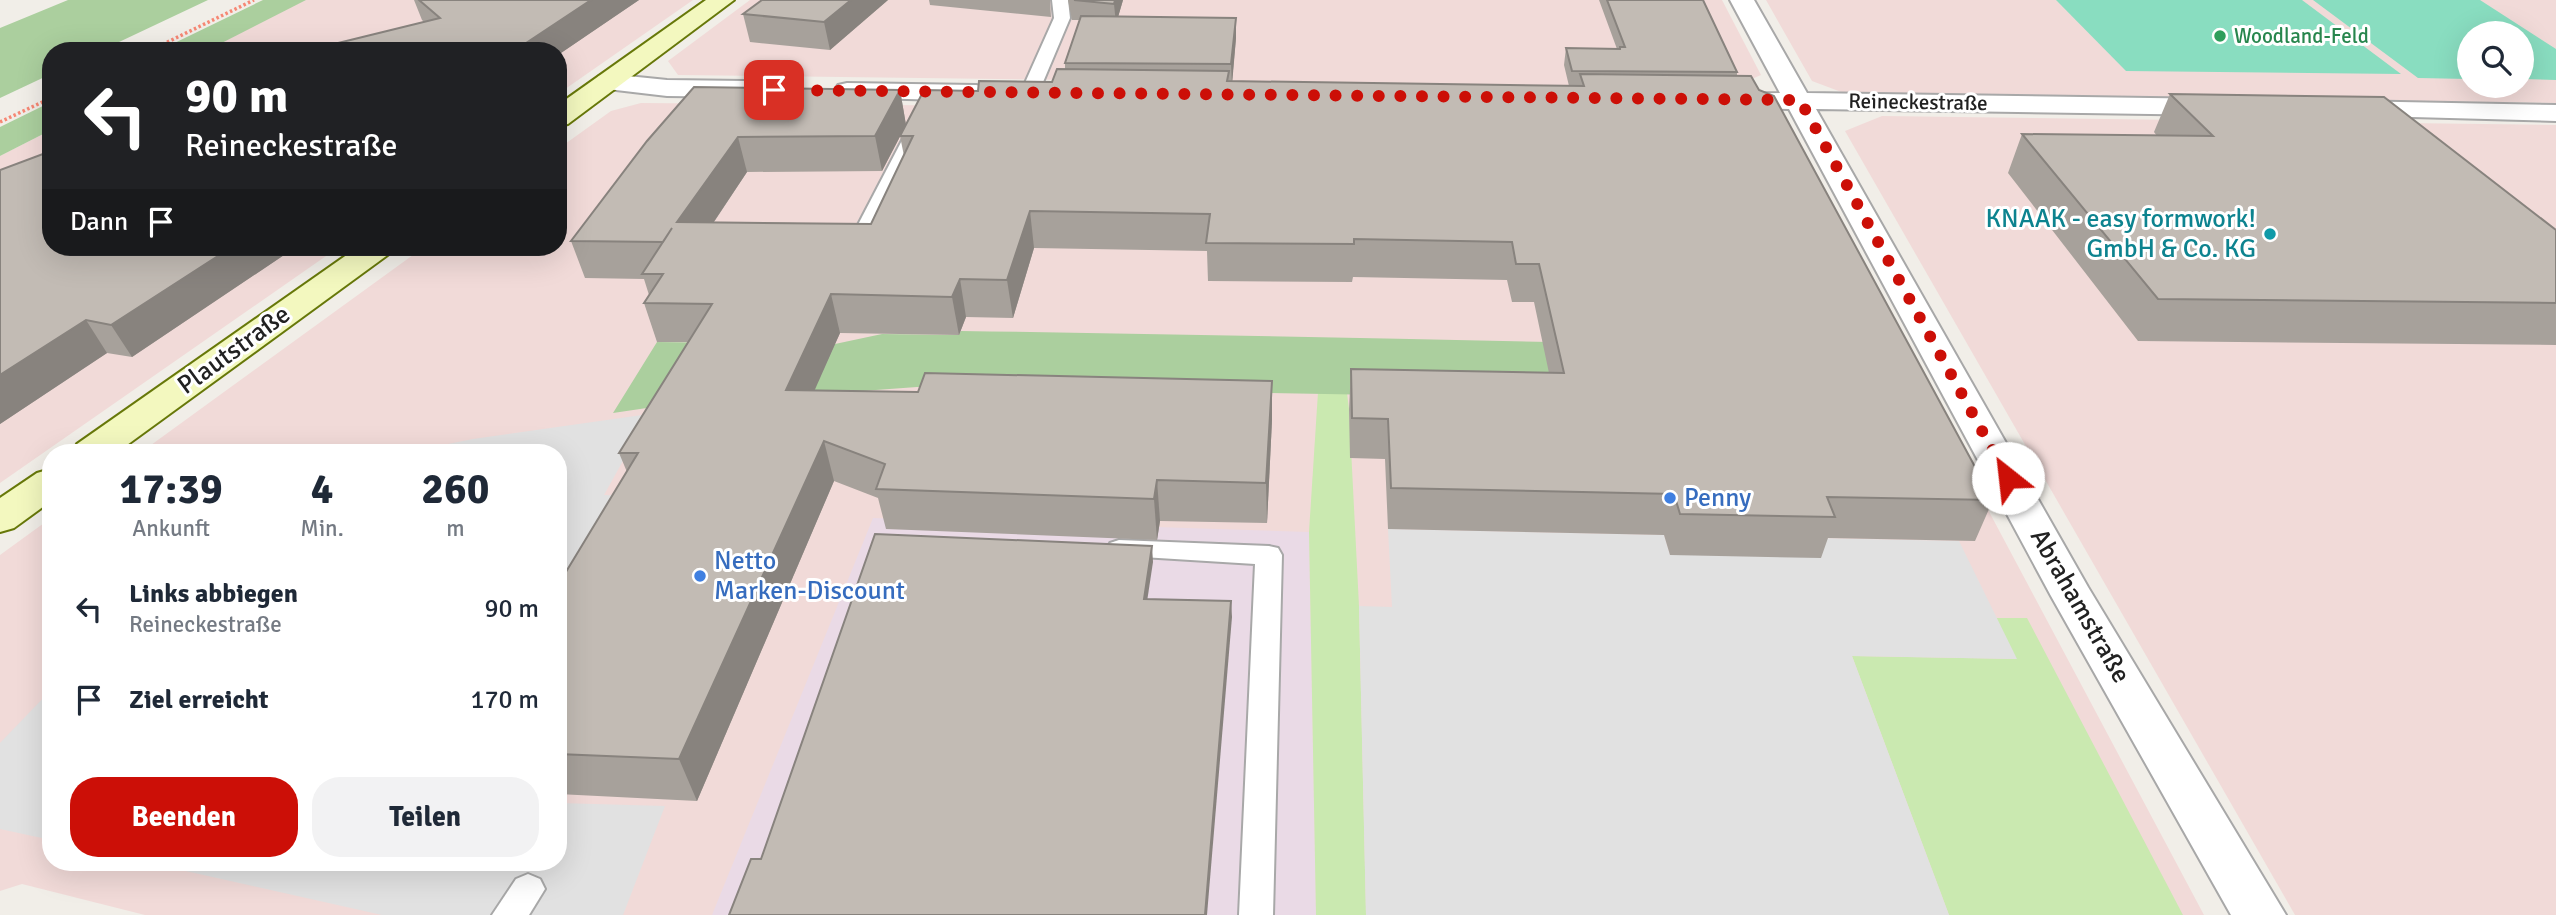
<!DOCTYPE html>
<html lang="de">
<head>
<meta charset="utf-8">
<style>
	:root { --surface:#fff; --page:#f2f2f3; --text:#1f2937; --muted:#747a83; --accent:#cc0f07 }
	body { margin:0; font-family:Signika,sans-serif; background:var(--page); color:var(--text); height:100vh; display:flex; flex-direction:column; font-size:26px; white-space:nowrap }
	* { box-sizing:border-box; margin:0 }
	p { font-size:23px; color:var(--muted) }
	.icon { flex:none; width:38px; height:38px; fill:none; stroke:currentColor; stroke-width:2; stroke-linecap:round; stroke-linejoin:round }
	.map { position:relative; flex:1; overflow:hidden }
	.drawer { position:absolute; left:42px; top:444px; width:525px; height:427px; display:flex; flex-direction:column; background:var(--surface); border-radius:28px; box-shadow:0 7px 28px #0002 }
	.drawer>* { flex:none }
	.hud { position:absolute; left:42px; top:42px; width:525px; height:214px; border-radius:28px; box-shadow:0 7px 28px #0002; background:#202124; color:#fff; overflow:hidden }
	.controls { position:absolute; left:2457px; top:21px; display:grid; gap:14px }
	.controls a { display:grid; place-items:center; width:77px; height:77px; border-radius:50%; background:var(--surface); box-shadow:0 7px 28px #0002; font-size:35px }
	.pin { position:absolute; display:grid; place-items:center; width:60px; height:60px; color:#fff; margin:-30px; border-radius:14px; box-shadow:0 4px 10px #0006 }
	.me { position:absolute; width:77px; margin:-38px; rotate:331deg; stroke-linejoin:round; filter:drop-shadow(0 0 5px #0008) }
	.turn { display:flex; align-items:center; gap:24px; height:147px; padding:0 28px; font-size:32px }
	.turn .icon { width:91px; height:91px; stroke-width:2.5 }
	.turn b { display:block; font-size:49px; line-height:60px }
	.then { display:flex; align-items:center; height:66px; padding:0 28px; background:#0003; gap:14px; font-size:26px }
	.eta { display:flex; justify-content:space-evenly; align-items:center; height:119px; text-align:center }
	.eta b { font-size:42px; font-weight:800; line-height:49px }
	.action { display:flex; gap:14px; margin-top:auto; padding:14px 28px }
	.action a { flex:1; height:80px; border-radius:28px; background:var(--accent); color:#fff; font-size:28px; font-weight:800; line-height:80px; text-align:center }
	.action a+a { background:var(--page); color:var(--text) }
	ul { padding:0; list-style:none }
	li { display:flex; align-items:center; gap:21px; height:91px; padding:0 28px }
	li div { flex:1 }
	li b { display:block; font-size:26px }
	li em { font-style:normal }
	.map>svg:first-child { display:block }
	.commercial { fill:#f1dad8; fill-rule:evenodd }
	.industrial { fill:#eadae6 }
	.grass { fill:#cae9b0 }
	.forest { fill:#abcf9e }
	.pitch { fill:#89ddc0 }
	.parking { fill:#e1e1e1 }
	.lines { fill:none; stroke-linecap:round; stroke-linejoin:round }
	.lane-casing { stroke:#a8a8a8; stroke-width:4 }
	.street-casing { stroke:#a8a8a8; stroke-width:4 }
	.secondary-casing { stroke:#677809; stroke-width:4 }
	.path { stroke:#f68774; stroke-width:3.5; stroke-dasharray:2.5 2.5; stroke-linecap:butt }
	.lane { fill:#fff; fill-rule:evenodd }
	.street { fill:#fff; fill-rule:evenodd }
	.secondary { fill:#f3f8bf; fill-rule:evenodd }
	.wall { fill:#a7a19b }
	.shaded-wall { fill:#88837e }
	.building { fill:#c2bbb4; stroke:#88837e; stroke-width:2 }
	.route { stroke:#cc0f07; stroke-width:12; stroke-dasharray:0 21.6 }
	.leisure-dot { fill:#2e9e5b; stroke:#fff; stroke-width:2.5 }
	.culture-dot { fill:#0f9aa8; stroke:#fff; stroke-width:2.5 }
	.shop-dot { fill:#3f7fe0; stroke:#fff; stroke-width:2.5 }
	.labels { text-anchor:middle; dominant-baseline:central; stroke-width:6; stroke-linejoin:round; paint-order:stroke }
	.far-leisure-label { font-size:21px; fill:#27864d; stroke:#fff; text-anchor:start }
	.far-street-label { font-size:21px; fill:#212121; stroke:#fff }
	.culture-label { font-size:26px; fill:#0d838f; stroke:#fff; text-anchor:end }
	.street-label { font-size:26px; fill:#212121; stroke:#fff }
	.shop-label { font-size:26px; fill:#366cbe; stroke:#fff; text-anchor:start }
</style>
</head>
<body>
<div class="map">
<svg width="2556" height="915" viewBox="0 0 2556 915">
	<rect width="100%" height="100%" fill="#f1eee8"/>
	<g class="commercial">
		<path d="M303 0H693L558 94V51H204Z"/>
		<path d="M750 0H1722L1761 75 1731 88 678 75 668 61Z"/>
		<path d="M1766 0H2556V103L1844 93 1812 81ZM2469 33H2522V86H2469Z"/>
		<path d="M641 103 1746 112 1783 125 2204 915H145L22 884 0 891V555L51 518V863H558V453H140L424 247H558V149L611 111Z"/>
		<path d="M1882 116 2556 125V915H2295L1845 131Z"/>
		<path d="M51 130V247H339L0 483V156Z"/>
	</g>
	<path class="industrial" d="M873 518 1309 532 1316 915H712Z"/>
	<g class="grass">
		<path d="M1318 392 1347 393 1349 409 1359 606 1366 915H1316L1309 532Z"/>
		<path d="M1996 618H2027L2183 915H1949L1852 656 2016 659Z"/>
	</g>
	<g class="forest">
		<path d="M68 0H208L100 51H51V74L0 98V28Z"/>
		<path d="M263 0H306L206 51H158Z"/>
		<path d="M51 102V130L0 156V127Z"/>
		<path d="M961 331C1267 335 1573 344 1879 347L1380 395 917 387 667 405 613 413 657 342 835 344 882 334 958 335Z"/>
	</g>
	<g class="pitch">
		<path d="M2056 0H2302L2401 74 2126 71Z"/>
		<path d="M2313 0H2480L2556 49V80L2522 79V33H2469V79L2418 78Z"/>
	</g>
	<g class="parking">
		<path d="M649 414 604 495 646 497 558 646V453H403L473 439Z"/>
		<path d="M1388 529 1664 535 1670 555 1814 538 1959 541 2017 659 1852 656 1949 915H1366L1359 606 1392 607Z"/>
		<path d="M51 690V840L0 829V743Z"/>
		<path d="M558 803 665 806 623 915H382L150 863H558Z"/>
	</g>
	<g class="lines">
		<defs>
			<g id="lane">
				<path d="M1052 0H1068L1070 18 1038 94 1035 98H1023L1020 94 1054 18Z"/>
				<path d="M919 120 928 125 870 240 867 244H853L850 240 910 125Z"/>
				<path d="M1119 540 1269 546 1278 548 1282 555 1273 915H1239L1255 564 1110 555 1106 549 1110 543Z"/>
				<path d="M528 874 540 879 545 889 529 915H492L516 879Z"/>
			</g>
			<g id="street">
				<path d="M1730 0H1754L1807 93 2218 99 2228 101 2232 107 2228 113 2218 115 1816 109 2088 587 2286 915H2231L2051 596 1789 109 1725 108 1715 106 1712 100 1715 94 1780 93Z"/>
				<path d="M608 74 667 80 745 81 754 83 758 89 754 95 745 97 667 96 599 88 595 82 599 76Z"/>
				<path d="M847 83 976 85 985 87 989 93 985 99 976 101 838 97 834 91 838 85Z"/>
				<path d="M2348 101 2556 105V121L2338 115 2334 109 2338 103Z"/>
			</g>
			<g id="secondary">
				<path d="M706 0H734L568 124 558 126V105Z"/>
				<path d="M358 247H394L389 254 116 453H72L77 444Z"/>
				<path d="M51 469V501L14 528 0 532V498L37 473Z"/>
			</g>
		</defs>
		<use href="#lane" class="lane-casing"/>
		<use href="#street" class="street-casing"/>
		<use href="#secondary" class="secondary-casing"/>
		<g class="path">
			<path d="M149 51 254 0"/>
			<path d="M0 122 51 98"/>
		</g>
		<use href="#lane" class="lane"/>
		<use href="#street" class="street"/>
		<use href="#secondary" class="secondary"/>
	</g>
	<g class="wall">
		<path d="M414 0H639L558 55V51L424 22 422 20Z"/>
		<path d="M888 0 830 50 750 42 743 14Z"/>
		<path d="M929 0H1050L1051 17 930 5Z"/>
		<path d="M1068 0H1123L1118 17 1236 38 1232 81 1569 86 1564 65 1566 48 1617 49 1599 0H1703L1737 72V76L1759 90 1993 500 1975 541 1828 538 1821 558 1670 555 1664 535 1388 529 1385 459 1350 458 1349 409 1351 369 1549 373 1534 302H1512L1507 280 1353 277 1352 282 1208 281 1207 251 1034 248 1013 318 966 317 959 335 840 333 814 390 1272 420 1267 523 1160 521 1157 540 886 529 878 498 834 481 697 801 558 794V585L627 472 619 453 688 342H657L644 303 649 295 644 279 585 278 571 241 647 141 900 90 906 125 882 171 747 172 714 222 871 224 904 156 900 136 978 91 1052 82 1065 69V63L1080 20H1072Z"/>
		<path d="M2170 94 2556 230V345L2138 341 2008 173 2022 134 2157 136 2154 132Z"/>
		<path d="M0 170 296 247 132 357 107 353 0 424Z"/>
	</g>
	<g class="shaded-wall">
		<path d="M591 0H639L558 55V51H514Z"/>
		<path d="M851 0H888L830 50 824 22Z"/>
		<path d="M1115 0H1123L1116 24 1114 4Z"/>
		<path d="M1236 18V38L1232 85 1231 64Z"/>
		<path d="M900 90 906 125 882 171 875 136Z"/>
		<path d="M738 137 747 172 689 259 677 222Z"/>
		<path d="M1030 211 1034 248 1013 318 1007 280Z"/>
		<path d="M232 247H296L132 357 111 325Z"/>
		<path d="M960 279 966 317 959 335 952 297Z"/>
		<path d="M831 294 840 333 797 430 786 390Z"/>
		<path d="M86 320 107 353 0 424V375Z"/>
		<path d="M1272 381V420L1267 523 1266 483Z"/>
		<path d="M824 441 834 481 697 801 679 759Z"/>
		<path d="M1157 480 1160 521 1157 540 1154 499Z"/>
		<path d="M1152 546 1153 562 1145 615 1144 599Z"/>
		<path d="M1231 601 1232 617 1207 915H1205Z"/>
	</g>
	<g class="building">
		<path d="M419 0H591L514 51H314L330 45 440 18Z"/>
		<path d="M762 0H851L824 22 743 14Z"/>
		<path d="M1074 0H1115L1114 4Z"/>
		<path d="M1607 0H1703L1737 72 1572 71 1566 48 1620 49V47H1625Z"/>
		<path d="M1081 16 1236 18 1231 64 1065 63Z"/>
		<path d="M1057 69 1229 71 1227 81 1584 86 1580 74 1751 76 1759 90 1774 96 1993 500 1827 497 1835 517 1680 514 1674 494 1391 488 1388 419 1352 418 1351 369 1564 373 1539 264H1516L1512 242 1354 239V244L1206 243 1210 214 1030 211 1007 280 960 279 952 297 831 294 786 390 918 392 925 373 1272 381 1266 483 1157 480 1154 499 876 489 885 464 824 441 679 759 558 754V585L638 453H619L712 304 644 303 663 274H642L672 228 663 242 571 241 647 141 694 87 900 90 875 136 738 137 677 222 871 224 913 136H900L924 90 978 91 979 81 1052 82Z"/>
		<path d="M2170 94 2384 97 2556 230V303L2158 299 2022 134 2213 136Z"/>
		<path d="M51 151V247H232L111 325 86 320 0 375V170Z"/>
		<path d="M875 534 1152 546 1144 599 1231 601 1205 915H729L751 859H761Z"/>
	</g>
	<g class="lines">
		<path class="route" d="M774 90 1800 100 2008 478"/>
	</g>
	<circle class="leisure-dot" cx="2220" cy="36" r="7"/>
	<circle class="culture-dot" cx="2270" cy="234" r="7"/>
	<g class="shop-dot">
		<circle cx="1670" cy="498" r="7"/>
		<circle cx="700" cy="576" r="7"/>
	</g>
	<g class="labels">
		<g class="far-leisure-label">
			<text x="2234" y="36">Woodland-Feld</text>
		</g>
		<g class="far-street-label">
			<text transform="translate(1918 102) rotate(1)">Reineckestraße</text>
		</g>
		<g class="culture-label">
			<text x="2256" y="219">KNAAK - easy formwork!<tspan x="2256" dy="30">GmbH &amp; Co. KG</tspan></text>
		</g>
		<g class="street-label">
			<text transform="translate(234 350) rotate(-36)">Plautstraße</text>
			<text transform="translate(2080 606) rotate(60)">Abrahamstraße</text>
		</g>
		<g class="shop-label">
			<text x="1684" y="498">Penny</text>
			<text x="714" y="561">Netto<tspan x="714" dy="30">Marken-Discount</tspan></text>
		</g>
	</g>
</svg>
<div class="controls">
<a><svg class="icon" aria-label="search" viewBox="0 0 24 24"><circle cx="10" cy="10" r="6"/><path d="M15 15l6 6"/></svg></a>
</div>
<div class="pin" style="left:774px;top:90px;background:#d93025"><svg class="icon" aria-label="arrive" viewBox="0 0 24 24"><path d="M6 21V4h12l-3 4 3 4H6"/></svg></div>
<svg class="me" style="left:2008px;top:478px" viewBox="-20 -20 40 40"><circle r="19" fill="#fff"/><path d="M0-13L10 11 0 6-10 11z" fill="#cc0f07"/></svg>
<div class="hud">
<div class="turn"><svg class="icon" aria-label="left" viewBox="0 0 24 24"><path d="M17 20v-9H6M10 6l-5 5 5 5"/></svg><div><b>90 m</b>Reineckestraße</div></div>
<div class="then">Dann<svg class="icon" aria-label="arrive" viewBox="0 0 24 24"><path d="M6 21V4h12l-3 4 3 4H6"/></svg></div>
</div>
<section class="drawer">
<div class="eta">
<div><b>17:39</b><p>Ankunft</p></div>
<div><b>4</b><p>Min.</p></div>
<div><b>260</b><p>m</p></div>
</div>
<ul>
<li><svg class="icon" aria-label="left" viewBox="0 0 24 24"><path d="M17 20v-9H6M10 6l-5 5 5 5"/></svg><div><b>Links abbiegen</b><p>Reineckestraße</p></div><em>90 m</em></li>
<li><svg class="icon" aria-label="arrive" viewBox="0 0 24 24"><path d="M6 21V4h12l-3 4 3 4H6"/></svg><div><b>Ziel erreicht</b></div><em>170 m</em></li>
</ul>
<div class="action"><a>Beenden</a><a>Teilen</a></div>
</section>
</div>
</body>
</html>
